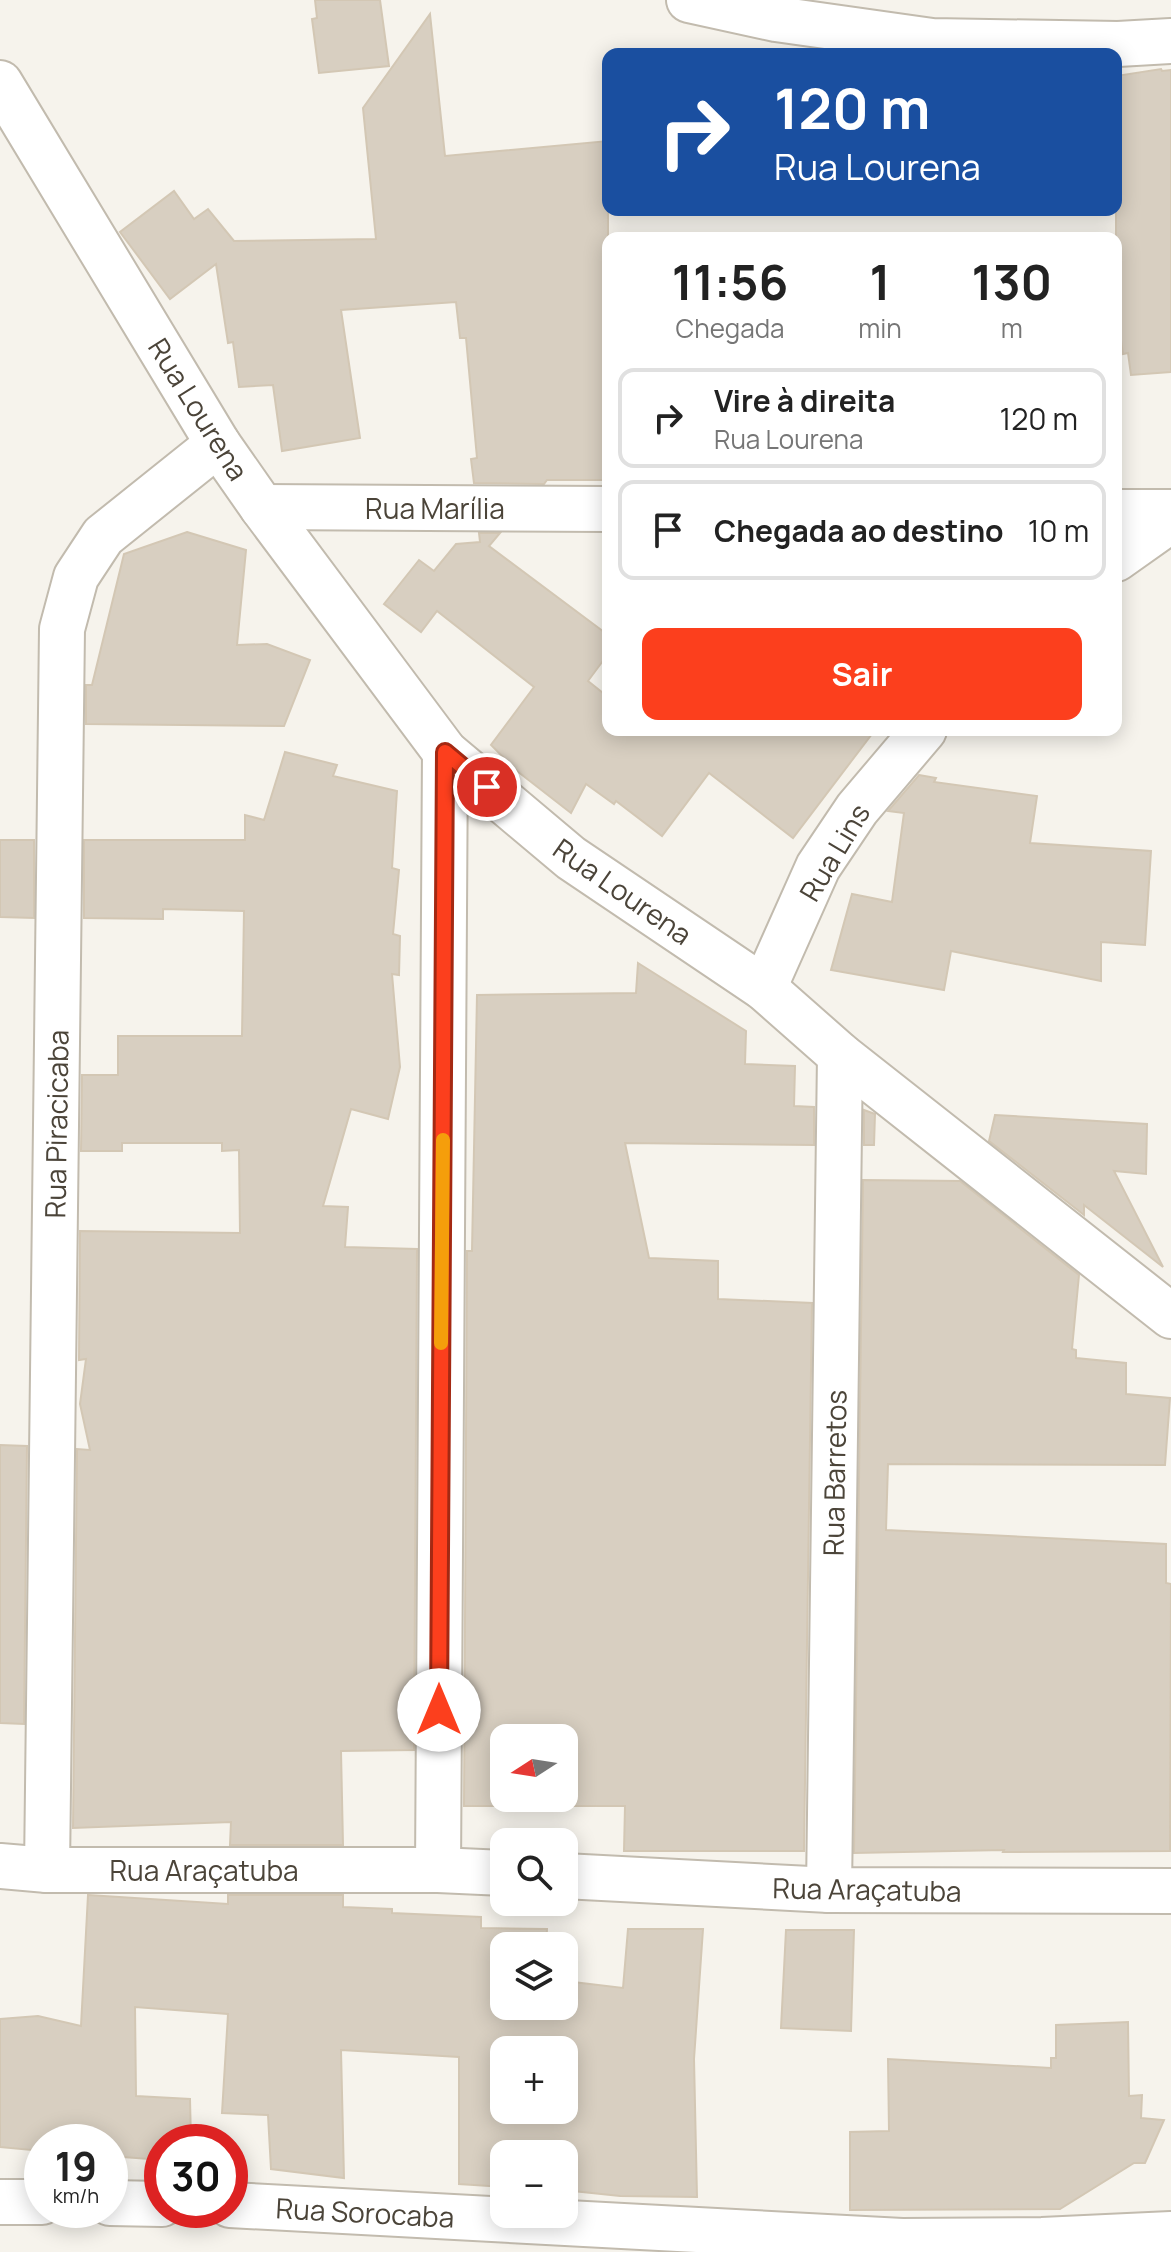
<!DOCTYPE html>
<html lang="pt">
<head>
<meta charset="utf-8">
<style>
	:root { --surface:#fff; --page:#f6f6f6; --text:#222; --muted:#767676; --line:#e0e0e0; --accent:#fc3f1d }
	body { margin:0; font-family:Manrope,sans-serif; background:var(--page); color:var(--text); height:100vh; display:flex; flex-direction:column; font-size:30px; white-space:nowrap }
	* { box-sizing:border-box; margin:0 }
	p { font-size:26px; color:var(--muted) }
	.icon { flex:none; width:44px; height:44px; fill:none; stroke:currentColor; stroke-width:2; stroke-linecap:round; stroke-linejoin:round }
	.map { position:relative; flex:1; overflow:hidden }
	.sheet { position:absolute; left:602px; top:232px; width:520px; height:504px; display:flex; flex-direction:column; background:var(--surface); border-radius:16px; box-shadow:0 4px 20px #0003 }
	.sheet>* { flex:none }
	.hud { position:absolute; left:602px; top:48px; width:520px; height:168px; border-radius:16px; box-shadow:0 4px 20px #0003; background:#1a4fa0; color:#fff; overflow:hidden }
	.needle { width:52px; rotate:258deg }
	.fabs { position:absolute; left:490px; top:1724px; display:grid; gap:16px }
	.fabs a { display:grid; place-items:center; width:88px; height:88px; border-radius:16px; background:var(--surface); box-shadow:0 4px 20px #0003; font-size:40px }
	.speed { position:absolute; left:24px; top:2124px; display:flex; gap:16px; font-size:40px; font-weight:700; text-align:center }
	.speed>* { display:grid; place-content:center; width:104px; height:104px; border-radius:50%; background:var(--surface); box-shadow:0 4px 20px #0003; line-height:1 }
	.speed small { font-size:20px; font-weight:400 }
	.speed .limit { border:12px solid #d22; background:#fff; color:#111 }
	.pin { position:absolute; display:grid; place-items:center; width:68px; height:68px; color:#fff; margin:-34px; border:4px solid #fff; border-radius:50%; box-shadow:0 2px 8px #0007 }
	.me { position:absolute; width:88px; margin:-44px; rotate:0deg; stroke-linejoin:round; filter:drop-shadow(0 0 6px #0008) }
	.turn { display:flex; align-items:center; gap:28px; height:168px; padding:0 40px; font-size:36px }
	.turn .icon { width:104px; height:104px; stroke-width:2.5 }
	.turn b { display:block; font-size:56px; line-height:68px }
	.eta { display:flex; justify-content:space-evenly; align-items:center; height:136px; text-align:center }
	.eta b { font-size:48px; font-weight:700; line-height:56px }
	.primary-button { display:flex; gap:16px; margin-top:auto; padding:16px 40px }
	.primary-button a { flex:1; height:92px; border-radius:16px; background:var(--accent); color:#fff; font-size:32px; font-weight:700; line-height:92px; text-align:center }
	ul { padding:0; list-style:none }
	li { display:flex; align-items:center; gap:24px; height:100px; margin:0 16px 12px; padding:0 24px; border:4px solid var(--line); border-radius:16px }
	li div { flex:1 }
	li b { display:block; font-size:30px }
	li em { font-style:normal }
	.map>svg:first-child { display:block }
	.building { fill:#d8cfc1; stroke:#d3c7b4; stroke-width:2; fill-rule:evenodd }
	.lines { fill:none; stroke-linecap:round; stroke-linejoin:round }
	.minor-casing { stroke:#c2bbae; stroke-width:48 }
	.minor { stroke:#fff; stroke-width:44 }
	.route-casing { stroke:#a42913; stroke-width:20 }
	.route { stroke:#fc3f1d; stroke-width:14 }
	.slow { stroke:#f59e0b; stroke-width:14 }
	.labels { text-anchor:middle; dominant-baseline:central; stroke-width:8; stroke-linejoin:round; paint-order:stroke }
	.street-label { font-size:28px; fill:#4b4439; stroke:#fff }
</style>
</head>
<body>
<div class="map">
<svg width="1171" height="2252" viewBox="0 0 1171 2252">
	<rect width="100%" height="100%" fill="#f6f3ec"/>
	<g class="building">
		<path d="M315 0H380L389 66 319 73 312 19 317 18Z"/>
		<path d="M430 14 445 156 608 141V480H547L544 484 474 483 471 459 477 458 466 338H460L456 302 341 310 360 438 282 451 273 385 239 387 233 342 228 343 216 264 170 299 120 232 174 191 194 219 208 209 234 241 376 239 363 108Z"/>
		<path d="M1161 69 1162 71 1171 70V372L1131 375 1128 353 1123 354 1116 307V76Z"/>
		<path d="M187 532 246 550 237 645 267 644 310 660 284 726 86 724V685H92L124 554Z"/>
		<path d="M479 533H500L489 546 608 635V654L588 681 608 697V730H875L793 838 709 773 662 836 616 801 614 804 586 784 571 813 517 771 491 745 534 687 437 611 421 632 384 604 419 560 434 571 456 544 480 542Z"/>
		<path d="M285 752 337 765 333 776 397 791 392 868 399 870 393 934 400 936 399 975 392 974 400 1067 388 1119 351 1109 323 1206 348 1207 345 1247 417 1249 414 1750 341 1751 343 1845H230L231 1822 73 1828 77 1449 90 1450 80 1404 86 1359 79 1360 80 1231 240 1233 239 1150 222 1151V1143H122V1151H81L82 1075H118V1036H242L244 911 163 909V919L84 918V840H245V815L264 820Z"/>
		<path d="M919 775 936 778 934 782 1037 796 1030 843 1151 851 1145 945 1101 942V981L951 951 944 990 831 970 852 894 892 902 904 813 888 811Z"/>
		<path d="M0 840H34V918L0 917Z"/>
		<path d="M638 963 746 1031 745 1064 795 1066 794 1106 814 1107V1145L625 1143 649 1258 718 1261V1299L812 1303 804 1851H624L625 1806H464L467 1251H472L477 995 636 993ZM504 1738H564V1798H504Z"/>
		<path d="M864 1110 875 1114 874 1145H864Z"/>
		<path d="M995 1115 1147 1124 1146 1174 1114 1171 1163 1267 1084 1205V1215L989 1141Z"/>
		<path d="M863 1180 960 1181 1079 1275 1072 1349 1076 1350V1358L1126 1363V1394L1170 1398 1165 1465 888 1464 886 1530 1166 1544V1583L1171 1584 1170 1851 1003 1852 1004 1850 854 1853Z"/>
		<path d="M0 1445 27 1446 24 1724 0 1723Z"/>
		<path d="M88 1895 228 1904V1895H343V1907L392 1909V1913L481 1917V1928L547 1929 546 1946H504V2006H564V1981L623 1988 628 1929H703L694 2059 697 2197 620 2196 564 2190V2154H504V2187L459 2184V2057L341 2050 344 2178 271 2169 268 2115 222 2113 228 2014 135 2007 136 2096 190 2099 191 2142H162V2160L110 2156V2142H42V2151L0 2147V2019L38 2016 81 2026ZM504 2050H564V2110H504Z"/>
		<path d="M786 1930H854L851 2031 781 2028Z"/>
		<path d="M1128 2022 1129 2096 1142 2095 1141 2118 1164 2120 1145 2163H1134L1060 2209 850 2210V2132L889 2131 888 2059 1051 2068V2058H1056V2025Z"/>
	</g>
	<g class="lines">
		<defs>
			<g id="minor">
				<path d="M689 0 776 19 932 41 1118 44 1171 41"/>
				<path d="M0 83 218 444 262 507 445 752 571 858 764 988 840 1055 1171 1316"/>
				<path d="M262 507 608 509"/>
				<path d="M1116 512H1171"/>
				<path d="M1116 559 1171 520"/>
				<path d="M764 988 818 867 857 809 924 730"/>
				<path d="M0 1866 47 1870H438L504 1873"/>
				<path d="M47 1870 62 629 76 577 103 536 218 444"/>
				<path d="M438 1870 445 752"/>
				<path d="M564 1876 829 1890 1171 1891"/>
				<path d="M829 1890 840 1055"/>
				<path d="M0 2202H42"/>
				<path d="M110 2203 162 2204"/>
				<path d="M230 2205 902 2241 1042 2240 1171 2234"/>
			</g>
		</defs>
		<use href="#minor" class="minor-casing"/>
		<use href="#minor" class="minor"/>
	</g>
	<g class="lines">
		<defs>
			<path id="route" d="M439 1710 445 752 487 787"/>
		</defs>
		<use href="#route" class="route-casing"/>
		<use href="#route" class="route"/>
		<path class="slow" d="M441 1343 443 1140"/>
	</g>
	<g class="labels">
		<g class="street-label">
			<text transform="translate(199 409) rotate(58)">Rua Lourena</text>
			<text x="435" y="508">Rua Marília</text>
			<text transform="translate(834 852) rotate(-59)">Rua Lins</text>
			<text transform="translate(623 891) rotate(35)">Rua Lourena</text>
			<text transform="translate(56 1124) rotate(-89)">Rua Piracicaba</text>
			<text transform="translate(834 1473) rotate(-89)">Rua Barretos</text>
			<text x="204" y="1870">Rua Araçatuba</text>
			<text transform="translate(867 1889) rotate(1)">Rua Araçatuba</text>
			<text transform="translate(365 2212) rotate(3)">Rua Sorocaba</text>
		</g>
	</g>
</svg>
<div class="fabs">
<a><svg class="needle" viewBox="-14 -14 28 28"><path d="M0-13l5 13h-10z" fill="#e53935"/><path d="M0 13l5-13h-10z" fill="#767676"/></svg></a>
<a><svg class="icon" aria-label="search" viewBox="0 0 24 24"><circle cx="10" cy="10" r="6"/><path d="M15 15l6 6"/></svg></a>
<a><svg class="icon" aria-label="layers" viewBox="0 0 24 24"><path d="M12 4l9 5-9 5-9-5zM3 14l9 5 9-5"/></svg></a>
<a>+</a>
<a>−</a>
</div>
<div class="speed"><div>19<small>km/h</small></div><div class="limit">30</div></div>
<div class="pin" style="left:487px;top:787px;background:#d93025"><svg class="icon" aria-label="arrive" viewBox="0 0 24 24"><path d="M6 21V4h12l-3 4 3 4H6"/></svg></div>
<svg class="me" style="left:439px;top:1710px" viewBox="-20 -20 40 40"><circle r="19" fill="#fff"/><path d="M0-13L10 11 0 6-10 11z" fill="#fc3f1d"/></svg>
<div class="hud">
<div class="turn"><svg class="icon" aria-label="right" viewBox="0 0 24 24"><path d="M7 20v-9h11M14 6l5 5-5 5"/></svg><div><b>120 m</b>Rua Lourena</div></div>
</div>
<section class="sheet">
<div class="eta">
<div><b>11:56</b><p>Chegada</p></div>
<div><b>1</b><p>min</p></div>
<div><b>130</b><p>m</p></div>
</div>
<ul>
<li><svg class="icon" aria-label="right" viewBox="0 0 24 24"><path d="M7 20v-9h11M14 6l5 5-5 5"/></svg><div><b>Vire à direita</b><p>Rua Lourena</p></div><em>120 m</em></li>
<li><svg class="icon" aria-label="arrive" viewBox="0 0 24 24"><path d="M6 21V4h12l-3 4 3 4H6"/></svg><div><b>Chegada ao destino</b></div><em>10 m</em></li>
</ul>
<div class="primary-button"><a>Sair</a></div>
</section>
</div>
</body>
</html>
